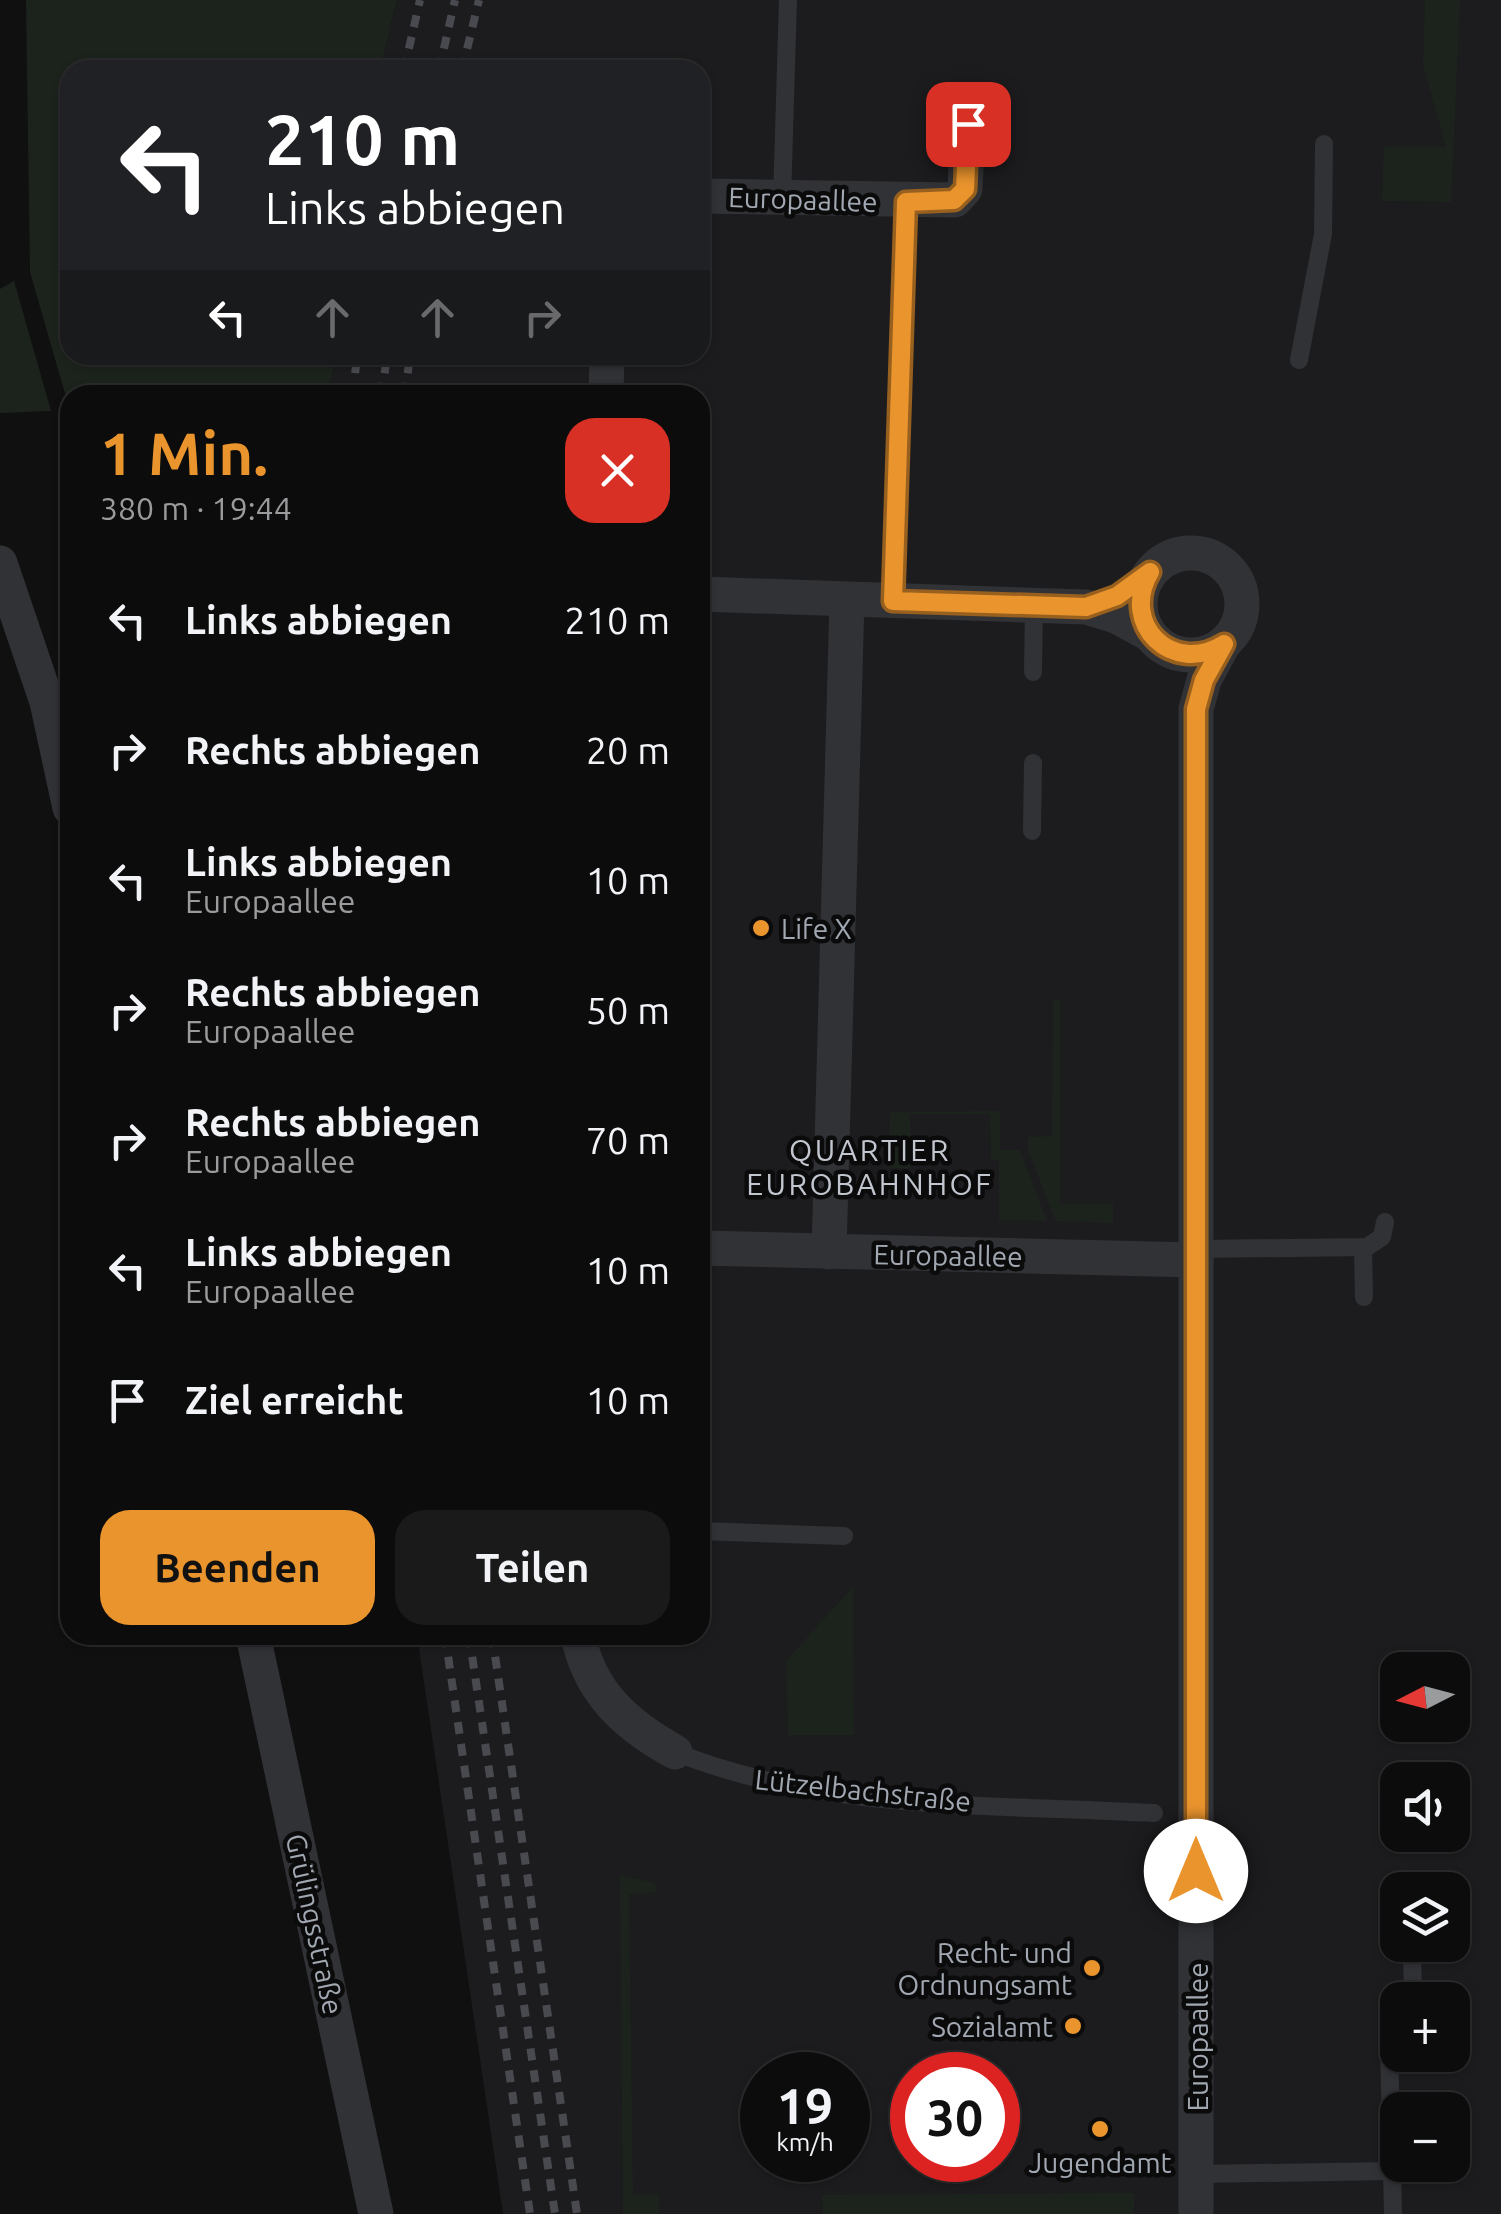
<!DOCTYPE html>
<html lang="de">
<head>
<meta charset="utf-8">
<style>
	:root { --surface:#0c0c0d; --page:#1a1a1b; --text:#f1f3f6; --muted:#9a9b9d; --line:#2c2c2e; --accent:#ea942e }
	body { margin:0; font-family:Ubuntu,sans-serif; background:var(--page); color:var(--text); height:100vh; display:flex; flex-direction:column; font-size:38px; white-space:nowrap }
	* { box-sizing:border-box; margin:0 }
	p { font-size:32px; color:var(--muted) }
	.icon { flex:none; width:55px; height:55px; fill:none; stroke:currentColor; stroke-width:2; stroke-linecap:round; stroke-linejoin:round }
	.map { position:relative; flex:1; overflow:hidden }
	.drawer { position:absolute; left:60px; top:385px; width:650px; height:1260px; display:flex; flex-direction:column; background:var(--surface); border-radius:30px; box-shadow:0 2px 8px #0004,0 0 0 2px var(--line) }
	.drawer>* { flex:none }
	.top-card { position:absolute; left:60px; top:60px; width:650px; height:305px; border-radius:30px; box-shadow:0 2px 8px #0004,0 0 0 2px var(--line); background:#202124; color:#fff; overflow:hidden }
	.needle { width:65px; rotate:264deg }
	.tools { position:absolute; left:1380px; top:1652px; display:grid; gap:20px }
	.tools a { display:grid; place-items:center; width:90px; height:90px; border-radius:20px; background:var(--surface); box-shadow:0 2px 8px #0004,0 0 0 2px var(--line); font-size:50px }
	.speed { position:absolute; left:740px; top:2052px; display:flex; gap:20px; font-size:50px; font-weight:700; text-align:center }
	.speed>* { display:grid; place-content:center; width:130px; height:130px; border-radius:50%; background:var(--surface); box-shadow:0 2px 8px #0004,0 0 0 2px var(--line); line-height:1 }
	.speed small { font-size:25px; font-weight:400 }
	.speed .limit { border:15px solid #d22; background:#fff; color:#111 }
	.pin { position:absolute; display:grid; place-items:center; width:85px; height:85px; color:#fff; margin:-42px; border-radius:20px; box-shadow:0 5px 15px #0006 }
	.me { position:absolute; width:110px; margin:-55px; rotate:0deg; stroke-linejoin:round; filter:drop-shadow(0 0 8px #0008) }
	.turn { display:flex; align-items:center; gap:35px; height:210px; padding:0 40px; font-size:45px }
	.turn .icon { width:130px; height:130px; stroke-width:2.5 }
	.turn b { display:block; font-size:70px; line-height:85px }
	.lanes { display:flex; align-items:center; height:95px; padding:0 40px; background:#0003; justify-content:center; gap:50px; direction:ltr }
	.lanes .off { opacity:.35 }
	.round { display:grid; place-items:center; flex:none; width:105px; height:105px; border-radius:30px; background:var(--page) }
	.headline { display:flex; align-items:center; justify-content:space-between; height:170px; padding:0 40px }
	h1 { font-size:60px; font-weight:700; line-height:75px; color:var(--accent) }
	.primary-button { display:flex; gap:20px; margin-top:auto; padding:20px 40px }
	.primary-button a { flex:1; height:115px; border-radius:30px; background:var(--accent); color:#111; font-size:40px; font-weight:700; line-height:115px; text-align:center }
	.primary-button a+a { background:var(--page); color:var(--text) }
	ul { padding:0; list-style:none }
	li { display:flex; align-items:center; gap:30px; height:130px; padding:0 40px }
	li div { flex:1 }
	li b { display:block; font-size:38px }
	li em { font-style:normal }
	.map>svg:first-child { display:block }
	.built { fill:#1c1c1e; fill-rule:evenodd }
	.green { fill:#1c231c }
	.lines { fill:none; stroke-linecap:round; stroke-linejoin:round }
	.lane { stroke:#313236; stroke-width:18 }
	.street { stroke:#313236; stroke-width:35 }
	.rail { stroke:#484a4f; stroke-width:8; stroke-dasharray:12 10; stroke-linecap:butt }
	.route-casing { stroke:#98601e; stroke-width:25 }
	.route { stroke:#ea942e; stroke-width:18 }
	.poi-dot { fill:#ea942e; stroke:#0b0b0c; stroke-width:4 }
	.labels { text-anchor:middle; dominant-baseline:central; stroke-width:9; stroke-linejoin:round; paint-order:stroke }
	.street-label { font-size:28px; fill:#a1a8b1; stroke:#0b0b0c }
	.poi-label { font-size:28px; fill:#a1a8b1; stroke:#0b0b0c; text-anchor:end }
	.neighbourhood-label { font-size:30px; letter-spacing:2.5px; fill:#c2c6ce; stroke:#0b0b0c }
</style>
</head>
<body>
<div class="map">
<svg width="1501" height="2214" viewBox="0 0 1501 2214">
	<rect width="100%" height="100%" fill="#101011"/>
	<path class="built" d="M397 0H1501V2214H503L417 1635H700V395H330L335 355H700V70H380ZM1398 1670H1452V1725H1398ZM1398 1780H1452V1835H1398ZM1398 1890H1452V1945H1398ZM1398 2000H1452V2055H1398ZM762 2075H848V2160H762ZM912 2075H998V2160H912ZM1398 2110H1452V2165H1398Z"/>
	<g class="green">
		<path d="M26 0H397L380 70H70V355H335L330 392 66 397 30 272Z"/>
		<path d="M1425 0H1460L1451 202 1382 201 1384 146 1446 147 1423 64Z"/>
		<path d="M14 281 51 411 0 413V289Z"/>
		<path d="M1053 999H1060V1204H1113V1223L1056 1221 1028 1150V1137L1052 1136Z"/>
		<path d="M1000 1111V1150H1020L1047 1221 999 1220V1160H991L990 1114H910V1168H889L890 1112Z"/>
		<path d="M853 1587 854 1735H788L786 1661Z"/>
		<path d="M620 1875 655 1883 657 1892 629 1894 633 2194 659 2195V2214H623Z"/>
		<path d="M1134 2193V2214H823L822 2195Z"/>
	</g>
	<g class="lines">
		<g class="lane">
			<path d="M782 199 788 0"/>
			<path d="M1299 360 1323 234 1324 144"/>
			<path d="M893 601 907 202"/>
			<path d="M1033 672 1034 605"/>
			<path d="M1032 831 1033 763"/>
			<path d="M1363 1247 1364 1297"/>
			<path d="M1195 1249 1367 1247 1382 1237 1385 1222"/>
			<path d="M700 1531 844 1536"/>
			<path d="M675 1752C824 1812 996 1804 1154 1813"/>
			<path d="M1412 1889V1890"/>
			<path d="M1412 1945 1413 2000"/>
			<path d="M1197 2174 1392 2171"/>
			<path d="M1393 2214 1389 2046 1398 2040"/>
		</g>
		<g class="street">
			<path d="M700 196 955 200 965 189 968 125"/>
			<path d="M606 395 607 355"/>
			<circle cx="1191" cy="604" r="51"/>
			<path d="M0 563 47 702 70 808"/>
			<path d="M700 594 1086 607 1116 616 1147 633"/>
			<path d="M700 1248 1196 1260"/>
			<path d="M829 1252 847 600"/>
			<path d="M253 1635 376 2214"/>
			<path d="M578 1635C589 1692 626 1725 675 1752"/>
			<path d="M1196 2214V709L1204 680 1224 643"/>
		</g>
		<g class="rail">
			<path d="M404 70 420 0"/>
			<path d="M439 70 455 0"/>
			<path d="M462 70 479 0"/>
			<path d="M353 395 357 355"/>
			<path d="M382 395 387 355"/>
			<path d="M405 395 410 355"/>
			<path d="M445 1635 530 2214"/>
			<path d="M469 1635 555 2214"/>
			<path d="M492 1635 577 2214"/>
		</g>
	</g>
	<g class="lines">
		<defs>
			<path id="route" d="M968 124 965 189 954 200 906 202 893 601 1086 607 1117 596 1150 572C1119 625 1173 676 1224 644L1204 680 1196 709V1871"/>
		</defs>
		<use href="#route" class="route-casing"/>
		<use href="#route" class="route"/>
	</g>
	<g class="poi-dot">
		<circle cx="761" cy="928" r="10"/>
		<circle cx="1092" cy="1968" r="10"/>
		<circle cx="1073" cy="2026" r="10"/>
		<circle cx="1100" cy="2129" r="10"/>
	</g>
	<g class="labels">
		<g class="street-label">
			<text transform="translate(803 199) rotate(2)">Europaallee</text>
			<text transform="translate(948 1255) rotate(1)">Europaallee</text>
			<text transform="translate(863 1790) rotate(6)">Lützelbachstraße</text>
			<text transform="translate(315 1924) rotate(78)">Grülingsstraße</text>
			<text transform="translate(1197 2037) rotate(-90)">Europaallee</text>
		</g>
		<g class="poi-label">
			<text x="781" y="928" text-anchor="start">Life X</text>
			<text x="1072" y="1952">Recht- und<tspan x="1072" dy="32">Ordnungsamt</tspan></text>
			<text x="1053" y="2026">Sozialamt</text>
			<text x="1100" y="2162" text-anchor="middle">Jugendamt</text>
		</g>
		<g class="neighbourhood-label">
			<text x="870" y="1150">QUARTIER<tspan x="870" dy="34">EUROBAHNHOF</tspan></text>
		</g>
	</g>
</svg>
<div class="tools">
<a><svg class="needle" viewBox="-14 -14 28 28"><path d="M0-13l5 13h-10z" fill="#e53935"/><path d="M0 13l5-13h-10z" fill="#9a9b9d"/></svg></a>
<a><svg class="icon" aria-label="sound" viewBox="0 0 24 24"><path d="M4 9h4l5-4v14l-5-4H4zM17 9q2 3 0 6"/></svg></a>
<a><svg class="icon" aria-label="layers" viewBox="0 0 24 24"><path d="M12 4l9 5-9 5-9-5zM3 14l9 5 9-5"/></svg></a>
<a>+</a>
<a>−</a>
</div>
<div class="speed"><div>19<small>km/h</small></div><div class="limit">30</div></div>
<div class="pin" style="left:968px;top:124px;background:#d93025"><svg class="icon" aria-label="arrive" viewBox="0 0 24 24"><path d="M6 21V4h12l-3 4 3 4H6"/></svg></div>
<svg class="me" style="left:1196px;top:1871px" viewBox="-20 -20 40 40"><circle r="19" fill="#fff"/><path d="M0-13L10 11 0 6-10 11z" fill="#ea942e"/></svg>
<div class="top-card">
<div class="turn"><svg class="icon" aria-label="left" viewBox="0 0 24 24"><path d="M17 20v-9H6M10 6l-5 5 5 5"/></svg><div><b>210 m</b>Links abbiegen</div></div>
<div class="lanes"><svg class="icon" aria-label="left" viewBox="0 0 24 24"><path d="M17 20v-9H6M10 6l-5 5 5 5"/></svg><svg class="icon off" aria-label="ahead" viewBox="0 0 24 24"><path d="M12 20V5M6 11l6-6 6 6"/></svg><svg class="icon off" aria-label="ahead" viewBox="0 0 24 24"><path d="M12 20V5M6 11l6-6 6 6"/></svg><svg class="icon off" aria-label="right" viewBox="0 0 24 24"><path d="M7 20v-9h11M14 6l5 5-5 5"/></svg></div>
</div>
<section class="drawer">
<div class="headline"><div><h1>1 Min.</h1><p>380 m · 19:44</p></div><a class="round" style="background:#d93025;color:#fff"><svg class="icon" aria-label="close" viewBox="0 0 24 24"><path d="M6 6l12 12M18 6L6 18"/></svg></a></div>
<ul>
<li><svg class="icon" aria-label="left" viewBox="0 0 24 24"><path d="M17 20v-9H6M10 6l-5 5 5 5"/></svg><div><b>Links abbiegen</b></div><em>210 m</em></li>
<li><svg class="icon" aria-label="right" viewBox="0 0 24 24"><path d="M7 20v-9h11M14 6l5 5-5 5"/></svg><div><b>Rechts abbiegen</b></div><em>20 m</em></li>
<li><svg class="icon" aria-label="left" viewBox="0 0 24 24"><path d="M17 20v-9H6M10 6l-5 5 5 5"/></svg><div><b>Links abbiegen</b><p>Europaallee</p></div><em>10 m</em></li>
<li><svg class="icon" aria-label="right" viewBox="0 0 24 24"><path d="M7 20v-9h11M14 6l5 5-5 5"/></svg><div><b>Rechts abbiegen</b><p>Europaallee</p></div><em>50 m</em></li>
<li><svg class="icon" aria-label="right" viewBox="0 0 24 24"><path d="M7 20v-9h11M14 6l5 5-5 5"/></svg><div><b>Rechts abbiegen</b><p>Europaallee</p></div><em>70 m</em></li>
<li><svg class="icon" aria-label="left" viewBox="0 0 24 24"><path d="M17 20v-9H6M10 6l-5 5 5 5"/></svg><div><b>Links abbiegen</b><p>Europaallee</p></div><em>10 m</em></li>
<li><svg class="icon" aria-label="arrive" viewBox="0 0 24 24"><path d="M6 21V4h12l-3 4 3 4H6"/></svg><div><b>Ziel erreicht</b></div><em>10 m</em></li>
</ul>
<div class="primary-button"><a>Beenden</a><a>Teilen</a></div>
</section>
</div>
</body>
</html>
